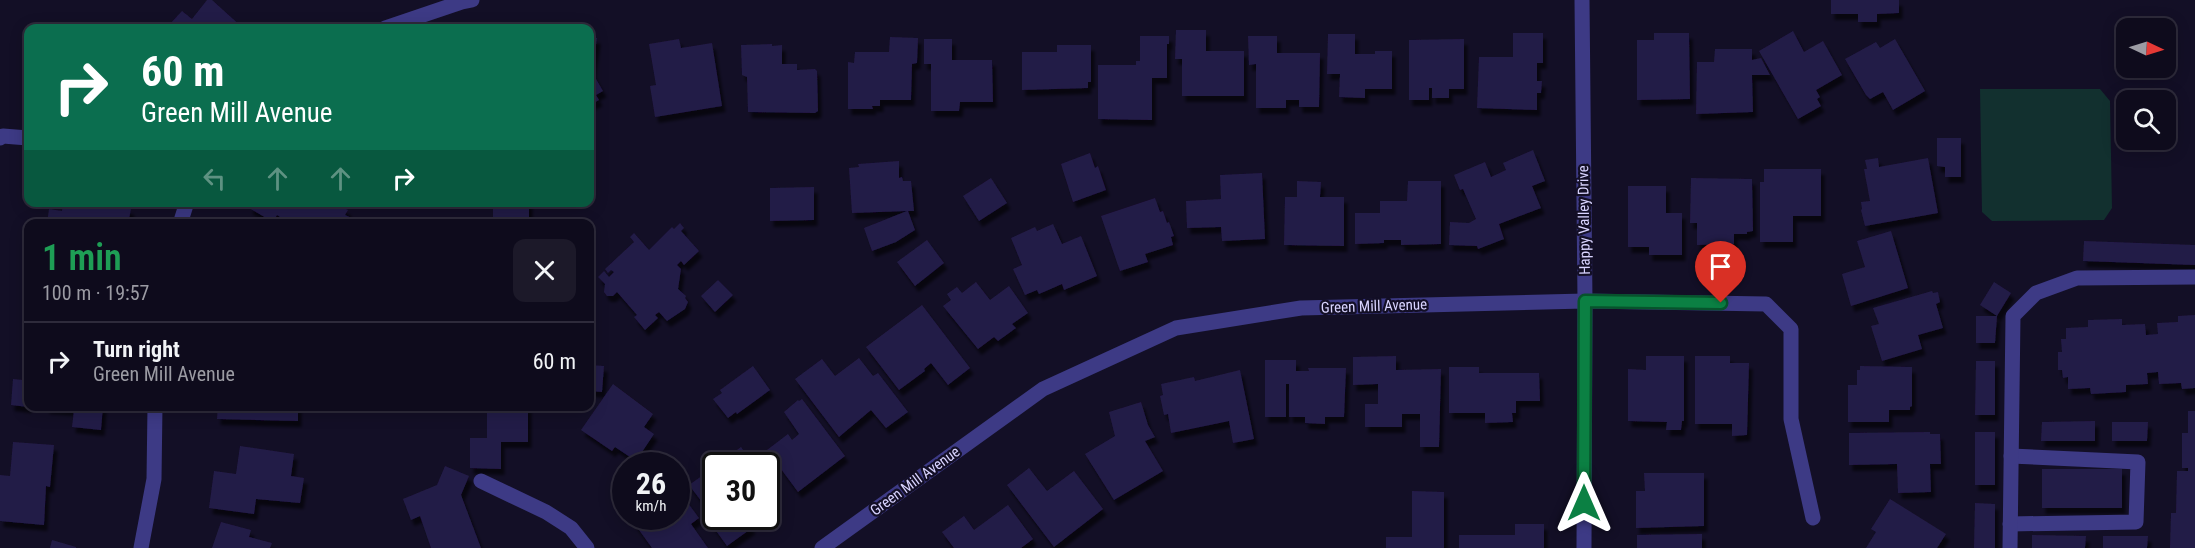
<!DOCTYPE html>
<html lang="en">
<head>
<meta charset="utf-8">
<style>
	:root { --surface:#0e0b1c; --page:#1c1929; --text:#f1f3f6; --muted:#9b9ba3; --line:#2e2b3b }
	body { margin:0; font-family:"Roboto Condensed",sans-serif; background:var(--page); color:var(--text); height:100vh; display:flex; flex-direction:column; font-size:22px; white-space:nowrap }
	* { box-sizing:border-box; margin:0 }
	p { font-size:20px; color:var(--muted) }
	.icon { flex:none; width:33px; height:33px; fill:none; stroke:currentColor; stroke-width:2; stroke-linecap:round; stroke-linejoin:round }
	.map { position:relative; flex:1; overflow:hidden }
	.sheet { position:absolute; left:24px; top:219px; width:570px; height:192px; display:flex; flex-direction:column; background:var(--surface); border-radius:12px; box-shadow:0 3px 15px #0003,0 0 0 2px var(--line) }
	.sheet>* { flex:none }
	.hud { position:absolute; left:24px; top:24px; width:570px; height:183px; border-radius:12px; box-shadow:0 3px 15px #0003,0 0 0 2px var(--line); background:#0b6e4f; color:#fff; overflow:hidden }
	.needle { width:39px; rotate:94deg }
	.fabs { position:absolute; left:2116px; top:18px; display:grid; gap:12px }
	.fabs a { display:grid; place-items:center; width:60px; height:60px; border-radius:12px; background:var(--surface); box-shadow:0 3px 15px #0003,0 0 0 2px var(--line); font-size:30px }
	.speed { position:absolute; left:612px; top:452px; display:flex; gap:12px; font-size:30px; font-weight:700; text-align:center }
	.speed>* { display:grid; place-content:center; width:78px; height:78px; border-radius:50%; background:var(--surface); box-shadow:0 3px 15px #0003,0 0 0 2px var(--line); line-height:1 }
	.speed small { font-size:15px; font-weight:400 }
	.speed .limit { border:3px solid #111; border-radius:9px; background:#fff; color:#111 }
	.pin { position:absolute; display:grid; place-items:center; width:51px; height:51px; color:#fff; margin:-62px -26px; border-radius:50% 50% 50% 0; rotate:-45deg; box-shadow:0 0 6px #0007 }
	.pin .icon { rotate:45deg }
	.me { position:absolute; width:66px; margin:-33px; rotate:0deg; stroke-linejoin:round; filter:drop-shadow(0 0 4px #0008) }
	.turn { display:flex; align-items:center; gap:21px; height:126px; padding:0 18px; font-size:27px }
	.turn .icon { width:78px; height:78px; stroke-width:2.5 }
	.turn b { display:block; font-size:42px; line-height:51px }
	.lanes { display:flex; align-items:center; height:57px; padding:0 18px; background:#0003; justify-content:center; gap:30px; direction:ltr }
	.lanes .off { opacity:.35 }
	.round { display:grid; place-items:center; flex:none; width:63px; height:63px; border-radius:12px; background:var(--page) }
	.overview { display:flex; align-items:center; justify-content:space-between; height:102px; padding:0 18px }
	h1 { font-size:36px; font-weight:600; line-height:45px; color:#1e9e55 }
	ul { padding:0; list-style:none }
	li { display:flex; align-items:center; gap:18px; height:78px; padding:0 18px; border-top:2px solid var(--line) }
	li div { flex:1 }
	li b { display:block; font-size:22px }
	li em { font-style:normal }
	.map>svg:first-child { display:block }
	.green { fill:#12302f }
	.building { fill:#241b47; filter:url(#shadow) }
	.lines { fill:none; stroke-linecap:round; stroke-linejoin:round }
	.minor { stroke:#3d3a85; stroke-width:15 }
	.route-casing { stroke:#07532c; stroke-width:15 }
	.route { stroke:#0b8043; stroke-width:10 }
	.labels { text-anchor:middle; dominant-baseline:central; stroke-width:4.5; stroke-linejoin:round; paint-order:stroke }
	.street-label { font-size:15px; fill:#d9d4ff; stroke:#130f26 }
</style>
</head>
<body>
<div class="map">
<svg width="2195" height="548" viewBox="0 0 2195 548">
	<defs>
		<filter id="shadow"><feDropShadow dx="3.5" dy="6" stdDeviation="1.5" flood-color="#0009"/></filter>
	</defs>
	<rect width="100%" height="100%" fill="#130f26"/>
	<path class="green" d="M1980 89H2100L2110 101 2112 208 2104 220 1992 221 1982 212Z"/>
	<g class="building">
		<path d="M207 0H212L243 28H171L168 26 182 11 192 19Z"/>
		<path d="M1831 0H1899V13L1877 14V22H1858V14H1831Z"/>
		<path d="M1176 30H1206V51H1244V96H1182V59H1175Z"/>
		<path d="M1793 31 1804 52 1823 41 1842 75 1816 90 1820 97 1817 99 1821 106 1798 119 1759 51Z"/>
		<path d="M1513 33H1543V63H1537V81H1542L1541 93H1537V110L1477 108 1479 57H1513Z"/>
		<path d="M1654 33H1689L1690 99 1637 100V40H1654Z"/>
		<path d="M1328 34H1355V54H1375V51H1392V89H1365V98L1339 97 1340 74H1327Z"/>
		<path d="M1140 36H1169V44H1167V78H1152V120L1098 119V65H1136V61H1140Z"/>
		<path d="M1248 36H1277V53H1320L1319 107H1299V100H1286V108H1256V64L1249 65Z"/>
		<path d="M590 37 597 38 592 72 603 91 596 95 599 100 590 105Z"/>
		<path d="M890 37 918 38 917 63 912 64 911 100H880V106H872L873 109H848V62L854 63 855 52H889Z"/>
		<path d="M679 39 681 48 712 43 722 106 655 117 650 86 656 85 649 44Z"/>
		<path d="M924 39H952V60H992L993 102H960L959 111H931V64H924Z"/>
		<path d="M1464 39V89H1449V98H1432V88H1429V100H1409V40Z"/>
		<path d="M1895 39 1925 91 1893 110 1883 92 1870 99 1866 95 1845 59 1876 42 1880 48Z"/>
		<path d="M772 44V46L782 45V64H797V70L815 69 817 71 818 111 815 113 748 112 747 77 742 75 741 45Z"/>
		<path d="M1057 45H1091V82H1088V88L1022 90V52H1057Z"/>
		<path d="M1715 49H1752V60L1761 58 1770 75H1752L1753 112 1696 114 1697 62H1714Z"/>
		<path d="M1937 138H1961V177H1945V167L1937 166Z"/>
		<path d="M1533 150 1545 181 1532 186 1541 208 1499 224 1504 239 1478 249 1477 246 1449 245 1450 222 1469 223 1476 219 1463 189 1460 190 1454 175 1485 162 1491 177 1506 170 1503 163Z"/>
		<path d="M1090 153 1095 168 1098 166 1106 190 1073 202 1061 164Z"/>
		<path d="M1878 158 1879 167 1928 158 1938 213 1865 226 1861 210 1862 209 1861 202 1870 201 1864 169H1867L1865 160Z"/>
		<path d="M899 161V178L902 177 903 181H911L914 211H908L915 230 896 242 872 251 864 228 907 211 852 213 849 168 859 167 858 164Z"/>
		<path d="M1764 169H1821V216H1793V242H1760V182H1764Z"/>
		<path d="M1262 173 1265 239 1222 241 1221 227 1187 228 1186 201 1221 199 1220 175Z"/>
		<path d="M991 178 1007 203 979 221 963 196Z"/>
		<path d="M1691 178 1752 179 1753 231 1747 232V234H1734V244L1697 245V223H1690Z"/>
		<path d="M1297 181 1321 182 1320 197H1344V246L1284 245 1285 197H1297Z"/>
		<path d="M1408 181H1441V244L1401 245V240H1384V243L1355 244V213H1380V201H1407Z"/>
		<path d="M1628 186H1666V213H1682V255H1649V247H1628Z"/>
		<path d="M814 187V220L770 221V188Z"/>
		<path d="M1155 198 1160 212 1163 211 1167 223 1169 222 1174 236 1171 237 1173 245 1145 254 1148 262 1120 271 1101 216Z"/>
		<path d="M63 202H99L131 209 128 224H47L49 209 62 211Z"/>
		<path d="M252 202H333L348 210 345 215 352 218 354 224H291L277 215 273 222 249 208Z"/>
		<rect x="493" y="202" width="36" height="22"/>
		<path d="M680 223 684 228 681 231 699 251 684 265 681 261 677 265 681 269 678 289 686 296 685 298 688 302 685 309 667 321 659 312 655 315 658 318 645 330 634 317 637 315 617 292 613 296H607L604 292 605 284 598 277 604 271 609 277 614 272 611 270 608 273 605 269 634 242 630 237 634 233 649 250 672 227 674 229Z"/>
		<path d="M1053 224 1062 244 1081 236 1097 276 1064 290 1062 284 1039 294 1037 290 1025 295 1013 269 1022 265 1011 238 1035 227 1037 231Z"/>
		<path d="M1891 231 1908 288 1851 306 1842 274 1865 267 1857 241Z"/>
		<path d="M927 240 944 263 915 286 897 262Z"/>
		<path d="M2084 241 2195 245V265L2083 261Z"/>
		<path d="M718 280 733 295 715 312 701 296Z"/>
		<path d="M976 282 990 300 1009 286 1028 313 1012 324 1016 328 998 341 994 337 978 349 943 306 951 300 947 294 957 287 962 293Z"/>
		<path d="M1994 282 2011 293 1997 316 1980 305Z"/>
		<path d="M1932 291 1933 293 1938 292 1940 302 1936 304 1943 328 1918 335 1922 349 1882 361 1871 326 1879 324 1873 308Z"/>
		<path d="M922 305 970 368 948 385 931 363 924 369 925 371 899 390 866 347Z"/>
		<path d="M2195 315V388L2182 389 2181 383 2159 384 2158 372 2147 373 2148 384 2126 385V392L2091 394 2090 388 2068 389V377L2063 378 2062 370H2058V352H2062L2061 339H2066V328L2088 327V320L2122 319V325L2145 324 2146 335 2158 334 2157 323 2178 322V316Z"/>
		<path d="M1976 316H1997L1995 343H1976Z"/>
		<path d="M26 354 28 355V407L11 405 13 379 23 380Z"/>
		<path d="M1396 356V370L1441 369 1439 447H1420V414H1402V427H1365V404H1378V384L1353 385V357Z"/>
		<path d="M1646 356H1684V421H1682L1681 430H1666L1667 422 1628 421V369L1646 370Z"/>
		<path d="M1695 356H1730V363H1749L1747 435 1732 436V424H1695Z"/>
		<path d="M859 358 873 376 878 373 908 412 886 428 871 410 839 437 795 379 822 359 835 376Z"/>
		<path d="M1265 360H1296V371H1309L1308 368H1346L1344 417H1325V424L1305 423V417H1289V384H1286V417H1265Z"/>
		<path d="M1976 361H1995V415H1975Z"/>
		<path d="M590 365 604 366 602 392 590 391Z"/>
		<path d="M753 366 770 390 737 414 736 412 728 418 713 399 722 393 720 390Z"/>
		<path d="M1860 366 1912 367V406L1910 407V410H1889V422H1848V385H1857V370H1860Z"/>
		<path d="M1449 367H1479V373H1539L1540 401H1516V413H1512L1513 422 1485 423V413H1449Z"/>
		<path d="M1240 370 1254 439 1233 443 1229 421 1171 433 1168 414 1164 415 1160 396 1163 395 1161 384 1194 377 1195 381Z"/>
		<path d="M613 384 653 414 644 427 654 434 636 461 615 447 612 451 581 430Z"/>
		<path d="M802 399 845 456 798 492 767 450 788 434 792 440 799 434 784 412 798 400 799 401Z"/>
		<path d="M1141 402 1148 425 1155 437 1145 441 1163 471 1114 500 1085 454 1115 436 1109 412Z"/>
		<path d="M46 406H103L101 430 72 427 74 410 46 408Z"/>
		<path d="M218 406H298V421L217 419Z"/>
		<path d="M487 406H528V442H501V469L470 468V438H487Z"/>
		<path d="M2188 411H2195V548H2170L2171 513H2176L2177 471H2188V468H2182V433H2188Z"/>
		<path d="M2095 421V441H2041L2042 422Z"/>
		<path d="M2112 422H2148L2147 441H2112Z"/>
		<path d="M1930 432V434H1940L1941 464H1930L1931 492 1898 493 1897 464 1849 465V433Z"/>
		<rect x="1975" y="432" width="20" height="53"/>
		<path d="M13 442 54 445 50 487 46 486 44 525 0 521V475L10 476Z"/>
		<path d="M240 446 294 454 291 476 304 478 300 503 256 499 254 514 209 508 214 471 236 474Z"/>
		<path d="M741 447 754 465H717Z"/>
		<path d="M445 466 469 476 461 495 481 548H431L420 516 411 520 403 499 437 485Z"/>
		<path d="M716 466V516H743L752 528 727 546 709 521 712 519 706 512 708 510 689 485Z"/>
		<path d="M1029 468 1047 491 1074 471 1103 509 1054 547 1007 485Z"/>
		<rect x="2042" y="469" width="80" height="39"/>
		<path d="M1644 473H1704V526L1636 528V491H1645Z"/>
		<path d="M1412 491 1444 492V548H1386V537H1412Z"/>
		<path d="M682 495 699 518 691 524 708 548H652L629 516H676V499Z"/>
		<path d="M1890 499 1946 534 1937 548H1866L1876 532 1871 529Z"/>
		<path d="M1975 503 1995 504V548H1974Z"/>
		<path d="M1008 505 1033 539 1021 548H954L942 532 964 516 974 530Z"/>
		<path d="M221 522 251 530 249 537 272 543 270 548H212Z"/>
		<path d="M1515 524H1544V548H1459V535H1515Z"/>
		<path d="M1702 534V548H1637V535Z"/>
		<path d="M2032 535 2086 536 2085 548H2032Z"/>
		<path d="M2103 536H2148L2147 548H2103Z"/>
		<path d="M52 540 76 547V548H50Z"/>
	</g>
	<g class="lines">
		<g class="minor">
			<path d="M1582 0 1585 301 1584 548"/>
			<path d="M385 28 462 2 472 0"/>
			<path d="M0 138 3 136 28 138"/>
			<path d="M180 224 187 202"/>
			<path d="M481 481 546 512 571 528 587 548"/>
			<path d="M2010 524 2136 522 2138 462 2011 456"/>
			<path d="M141 548 154 479 155 406"/>
			<path d="M822 548 1043 389 1176 328 1301 308 1585 301 1766 304 1791 329V419L1813 518"/>
			<path d="M2010 548 2013 316 2036 293 2077 278 2195 277"/>
		</g>
	</g>
	<g class="lines">
		<defs>
			<path id="route" d="M1584 503 1585 301 1721 303"/>
		</defs>
		<use href="#route" class="route-casing"/>
		<use href="#route" class="route"/>
	</g>
	<g class="labels">
		<g class="street-label">
			<text transform="translate(1584 220) rotate(-91)">Happy Valley Drive</text>
			<text transform="translate(1374 306) rotate(-2)">Green Mill Avenue</text>
			<text transform="translate(915 481) rotate(-36)">Green Mill Avenue</text>
		</g>
	</g>
</svg>
<div class="fabs">
<a><svg class="needle" viewBox="-14 -14 28 28"><path d="M0-13l5 13h-10z" fill="#e53935"/><path d="M0 13l5-13h-10z" fill="#9b9ba3"/></svg></a>
<a><svg class="icon" aria-label="search" viewBox="0 0 24 24"><circle cx="10" cy="10" r="6"/><path d="M15 15l6 6"/></svg></a>
</div>
<div class="speed"><div>26<small>km/h</small></div><div class="limit">30</div></div>
<div class="pin" style="left:1721px;top:303px;background:#d93025"><svg class="icon" aria-label="arrive" viewBox="0 0 24 24"><path d="M6 21V4h12l-3 4 3 4H6"/></svg></div>
<svg class="me" style="left:1584px;top:503px" viewBox="-20 -20 40 40"><path d="M0-17L14 15 0 8-14 15z" fill="#0b8043" stroke="#fff" stroke-width="4"/></svg>
<div class="hud">
<div class="turn"><svg class="icon" aria-label="right" viewBox="0 0 24 24"><path d="M7 20v-9h11M14 6l5 5-5 5"/></svg><div><b>60 m</b>Green Mill Avenue</div></div>
<div class="lanes"><svg class="icon off" aria-label="left" viewBox="0 0 24 24"><path d="M17 20v-9H6M10 6l-5 5 5 5"/></svg><svg class="icon off" aria-label="ahead" viewBox="0 0 24 24"><path d="M12 20V5M6 11l6-6 6 6"/></svg><svg class="icon off" aria-label="ahead" viewBox="0 0 24 24"><path d="M12 20V5M6 11l6-6 6 6"/></svg><svg class="icon" aria-label="right" viewBox="0 0 24 24"><path d="M7 20v-9h11M14 6l5 5-5 5"/></svg></div>
</div>
<section class="sheet">
<div class="overview"><div><h1>1 min</h1><p>100 m · 19:57</p></div><a class="round"><svg class="icon" aria-label="close" viewBox="0 0 24 24"><path d="M6 6l12 12M18 6L6 18"/></svg></a></div>
<ul>
<li><svg class="icon" aria-label="right" viewBox="0 0 24 24"><path d="M7 20v-9h11M14 6l5 5-5 5"/></svg><div><b>Turn right</b><p>Green Mill Avenue</p></div><em>60 m</em></li>
</ul>
</section>
</div>
</body>
</html>
